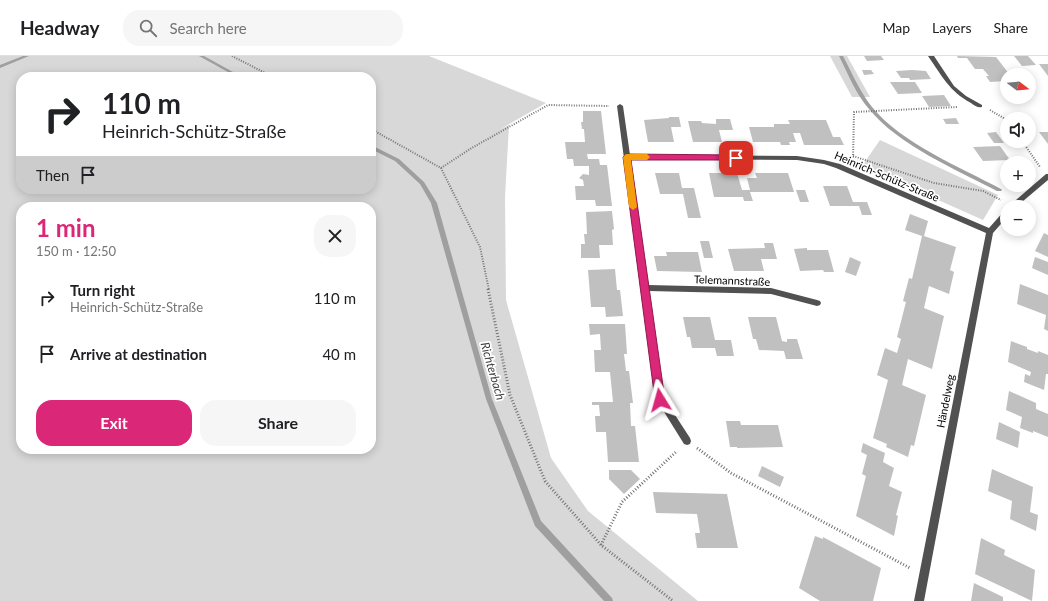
<!DOCTYPE html>
<html lang="en">
<head>
<meta charset="utf-8">
<style>
	:root { --surface:#fff; --page:#f6f6f6; --text:#202124; --muted:#757577; --line:#e0e0e0; --accent:#db2777 }
	body { margin:0; font-family:Lato,sans-serif; background:var(--page); color:var(--text); height:100vh; display:flex; flex-direction:column; font-size:15px; white-space:nowrap }
	* { box-sizing:border-box; margin:0 }
	p { font-size:13px; color:var(--muted) }
	.icon { flex:none; width:22px; height:22px; fill:none; stroke:currentColor; stroke-width:2; stroke-linecap:round; stroke-linejoin:round }
	.map { position:relative; flex:1; overflow:hidden }
	.panel { position:absolute; left:16px; top:146px; width:360px; height:252px; display:flex; flex-direction:column; background:var(--surface); border-radius:16px; box-shadow:0 2px 10px #0003 }
	.panel>* { flex:none }
	.top-card { position:absolute; left:16px; top:16px; width:360px; height:122px; border-radius:16px; box-shadow:0 2px 10px #0003; background:#fff; color:var(--text); overflow:hidden }
	.needle { width:26px; rotate:106deg }
	.controls { position:absolute; left:1000px; top:12px; display:grid; gap:8px }
	.controls a { display:grid; place-items:center; width:36px; height:36px; border-radius:50%; background:var(--surface); box-shadow:0 2px 10px #0003; font-size:20px }
	.pin { position:absolute; display:grid; place-items:center; width:34px; height:34px; color:#fff; margin:-17px; border-radius:8px; box-shadow:0 2px 6px #0006 }
	.me { position:absolute; width:44px; margin:-22px; rotate:352deg; stroke-linejoin:round; filter:drop-shadow(0 0 3px #0008) }
	.turn { display:flex; align-items:center; gap:14px; height:84px; padding:0 20px; font-size:18px }
	.turn .icon { width:52px; height:52px; stroke-width:2.5 }
	.turn b { display:block; font-size:28px; line-height:34px }
	.then { display:flex; align-items:center; height:38px; padding:0 20px; background:#0003; gap:8px; font-size:15px }
	.round { display:grid; place-items:center; flex:none; width:42px; height:42px; border-radius:16px; background:var(--page) }
	.summary { display:flex; align-items:center; justify-content:space-between; height:68px; padding:0 20px }
	h1 { font-size:24px; font-weight:700; line-height:30px; color:var(--accent) }
	.button { display:flex; gap:8px; margin-top:auto; padding:8px 20px }
	.button a { flex:1; height:46px; border-radius:16px; background:var(--accent); color:#fff; font-size:16px; font-weight:700; line-height:46px; text-align:center }
	.button a+a { background:var(--page); color:var(--text) }
	ul { padding:0; list-style:none }
	li { display:flex; align-items:center; gap:12px; height:56px; padding:0 20px }
	li div { flex:1 }
	li b { display:block; font-size:15px }
	li em { font-style:normal }
	header { display:flex; align-items:center; gap:24px; box-sizing:border-box; height:56px; padding:0 20px; background:var(--surface); border-bottom:1px solid var(--line) }
	header strong { font-size:19px }
	nav { display:flex; gap:22px; margin-inline-start:auto; font-size:14px }
	.search { width:280px; height:36px; background:var(--page); display:flex; align-items:center; gap:10px; box-sizing:border-box; padding:0 14px; border-radius:16px; color:var(--muted); font-size:15px }
	.map>svg:first-child { display:block }
	.green { fill:#d8d8d8; fill-rule:evenodd }
	.lines { fill:none; stroke-linecap:round; stroke-linejoin:round }
	.stream { fill:#9f9f9f; fill-rule:evenodd }
	.building { fill:#c0c0c0 }
	.path-far1 { stroke:#737373; stroke-width:2; stroke-dasharray:1 1.5; stroke-linecap:butt }
	.path { stroke:#737373; stroke-width:3; stroke-dasharray:1 2; stroke-linecap:butt }
	.minor { fill:#515151; fill-rule:evenodd }
	.route { fill:#db2777; stroke:#8e194d }
	.slow { fill:#f59e0b }
	.labels { text-anchor:middle; dominant-baseline:central; stroke-width:3.5; stroke-linejoin:round; paint-order:stroke }
	.street-label { font-size:11px; fill:#000; stroke:#fff }
	.water-label { font-size:12px; font-style:italic; fill:#404040; stroke:#fff }
</style>
</head>
<body>
<header>
<strong>Headway</strong>
<div class="search"><svg class="icon" aria-label="search" viewBox="0 0 24 24"><circle cx="10" cy="10" r="6"/><path d="M15 15l6 6"/></svg>Search here</div>
<nav><a>Map</a><a>Layers</a><a>Share</a></nav>
</header>
<div class="map">
<svg width="1048" height="545" viewBox="0 0 1048 545">
	<rect width="100%" height="100%" fill="#fff"/>
	<g class="green">
		<path d="M0 0H429L546 47 499 74 509 69 505 141 506 244 551 402 588 455 698 545H0ZM21 21H371V133H21ZM21 151H371V393H21Z"/>
		<path d="M830 0H847L870 41H852Z"/>
		<path d="M880 84 998 139 983 164 862 110Z"/>
	</g>
	<g class="lines">
		<g class="stream">
			<path d="M23 0H29L0 12V9Z"/>
			<path d="M199 0H204L242 21H237Z"/>
			<path d="M839 0H843C852 17 860 36 872 51 901 87 960 111 1001 133L1002 134 1001 135H997C957 114 898 89 869 53 856 38 848 18 839 0Z"/>
			<path d="M371 89 399 103 424 126 437 147 492 343 541 465 612 542 613 545H604L535 470 486 343 431 147 420 128 395 105 371 93Z"/>
		</g>
	</g>
	<g class="building">
		<path d="M864 0H881L884 4 867 5Z"/>
		<path d="M957 0 996 1 1010 19H1007V25L990 26 986 20H989L983 13H975L967 2H958Z"/>
		<path d="M1014 0H1028L1036 9 1022 10Z"/>
		<path d="M1039 8H1048V20Z"/>
		<path d="M862 14H871L874 18 864 19Z"/>
		<path d="M912 14 926 15 931 23 910 24 909 22H901L896 15Z"/>
		<path d="M890 26H915L922 37 898 38Z"/>
		<path d="M944 39 951 50 929 51 922 40Z"/>
		<path d="M583 55H601L606 98H587L588 103H599L600 109H607L612 150H596L595 144H576L575 130H584L583 124 579 122 583 118 589 119V110H574L573 103H567L565 86H585L584 73H582L581 66H583Z"/>
		<path d="M669 61H679L681 71H671L674 86H648L644 64 669 62Z"/>
		<path d="M956 62 959 68H946L943 63Z"/>
		<path d="M716 63H730L733 74H719L722 86H693L688 65H701L702 67 716 68Z"/>
		<path d="M788 64H826L833 81H840L844 89H804L800 77H793L796 86H789L790 89H781L780 86H753L749 71H774V68H790Z"/>
		<path d="M996 76 1004 87H994L987 77Z"/>
		<path d="M1039 76H1048V88Z"/>
		<path d="M1000 90 1010 104 983 105 973 91Z"/>
		<path d="M655 117H679L682 132H694L701 162H688L683 138H660Z"/>
		<path d="M709 117H737L742 134H750L747 122H757L755 117H788L794 136H750L753 145H744L743 141H714Z"/>
		<path d="M823 130H847L853 146H867L872 159H862L859 150H830Z"/>
		<path d="M796 134H805L809 146H800Z"/>
		<path d="M612 155 614 173 612 174 613 189H599L600 202H581V188H585L584 178H587L586 156Z"/>
		<path d="M910 158 928 165 924 180 956 191 950 214 954 216 949 238 929 230 924 252 944 260 932 313 908 303 902 329 926 339 914 390 911 389 908 401 886 391 887 388 873 382 888 324 877 319 885 292 897 297 901 283 897 281 906 246 903 245 909 222 912 223 922 180 905 174Z"/>
		<path d="M1044 177 1048 179V201L1035 195Z"/>
		<path d="M700 185H709L713 202H704Z"/>
		<path d="M764 187H773L777 203H761L764 215H734L728 193 765 192Z"/>
		<path d="M807 192V194H828L834 216H824L823 214 800 215 794 193Z"/>
		<path d="M666 196H698L702 216 657 215 654 200H667Z"/>
		<path d="M850 201 861 206 856 220 845 216Z"/>
		<path d="M1035 201 1048 206V219L1032 212Z"/>
		<path d="M615 213 617 234H620L623 260 606 261 605 251H591L588 214Z"/>
		<path d="M1020 228 1048 239V275L1044 273 1046 259 1017 248Z"/>
		<path d="M683 261H710L715 284H731L734 300H717L715 292H692L690 281H687Z"/>
		<path d="M748 261H776L782 285 787 286V283H797L803 303H786L784 295 759 294 756 283H753Z"/>
		<path d="M589 268H625L627 298H624L626 315H629L633 347H630L631 370H635L639 406H608L606 376H596L595 360H600L599 349H592V346H613L610 316H595L594 294H601L600 278 590 279Z"/>
		<path d="M1011 285 1027 291V293L1038 297V295L1048 299V318H1046L1044 334 1024 326 1025 318 1030 320 1031 316 1008 306Z"/>
		<path d="M1009 335 1036 347V353L1048 358V381L1033 375V377L1020 372 1022 361 1006 354Z"/>
		<path d="M726 365H740L741 369H778L783 391 737 392V391H730Z"/>
		<path d="M999 366 1020 376 1018 392 996 383Z"/>
		<path d="M863 387 885 397 883 406 894 412 889 430 902 436 896 459 898 460 894 480 856 460 866 420 862 418 867 399 861 396Z"/>
		<path d="M762 410 784 421 780 431 758 420Z"/>
		<path d="M992 413 1033 431 1030 456 1038 459 1036 475 1010 463 1012 445 988 435Z"/>
		<path d="M609 414H631L640 423 624 438 609 423Z"/>
		<path d="M653 436 727 438 738 492H697L695 477H700L697 458 656 457Z"/>
		<path d="M815 480 823 483V481L881 512 873 545H820L799 532Z"/>
		<path d="M981 482 1005 494 1004 499 1035 514 1032 545 975 518Z"/>
		<path d="M974 527 1003 541V545H971Z"/>
	</g>
	<g class="lines">
		<g class="path-far1">
			<path d="M232 0 273 21"/>
			<path d="M990 54 1007 64"/>
			<path d="M371 73 441 112 480 191 489 234"/>
			<path d="M1022 85 1040 111"/>
			<path d="M853 100 934 127 983 135 1001 144"/>
			<path d="M853 104 854 56 957 51"/>
			<path d="M441 112 470 93 548 49 609 50"/>
		</g>
		<g class="path">
			<path d="M488 233 510 339 545 425 601 489 673 545"/>
			<path d="M697 392 731 417 910 512"/>
			<path d="M601 489 622 446 677 395"/>
		</g>
		<g class="minor">
			<path d="M928 0H934L954 30 966 40 982 49V51C978 52 975 50 971 47 949 35 942 20 928 0Z"/>
			<path d="M620 48 623 50 630 99 797 100 824 104 840 108 989 172 1005 154 1007 153V161L993 177 924 545H914L986 177 836 112 824 108 797 104 631 103 648 229 771 232 817 244 820 245 821 247 820 249 817 250 771 238 649 235 664 342 690 382 691 385 690 388 687 389 684 388 656 343 617 50Z"/>
			<path d="M1046 118H1048V124L1016 151H1008Z"/>
		</g>
	</g>
	<path class="route" d="M626 98 736 99 740 102 736 104H631L665 344 663 347 660 348 656 347 655 344 623 101Z"/>
	<path class="slow" d="M626 98H647L650 101 647 104H631L637 151 633 154 629 151 623 101Z"/>
	<g class="labels">
		<g class="street-label">
			<text transform="translate(887 120) rotate(23)">Heinrich-Schütz-Straße</text>
			<text transform="translate(732 224) rotate(2)">Telemannstraße</text>
			<text transform="translate(945 345) rotate(-79)">Händelweg</text>
		</g>
		<g class="water-label">
			<text transform="translate(493 315) rotate(74)">Richterbach</text>
		</g>
	</g>
</svg>
<div class="controls">
<a><svg class="needle" viewBox="-14 -14 28 28"><path d="M0-13l5 13h-10z" fill="#e53935"/><path d="M0 13l5-13h-10z" fill="#757577"/></svg></a>
<a><svg class="icon" aria-label="sound" viewBox="0 0 24 24"><path d="M4 9h4l5-4v14l-5-4H4zM17 9q2 3 0 6"/></svg></a>
<a>+</a>
<a>−</a>
</div>
<div class="pin" style="left:736px;top:102px;background:#d93025"><svg class="icon" aria-label="arrive" viewBox="0 0 24 24"><path d="M6 21V4h12l-3 4 3 4H6"/></svg></div>
<svg class="me" style="left:660px;top:344px" viewBox="-20 -20 40 40"><path d="M0-17L14 15 0 8-14 15z" fill="#db2777" stroke="#fff" stroke-width="4"/></svg>
<div class="top-card">
<div class="turn"><svg class="icon" aria-label="right" viewBox="0 0 24 24"><path d="M7 20v-9h11M14 6l5 5-5 5"/></svg><div><b>110 m</b>Heinrich-Schütz-Straße</div></div>
<div class="then">Then<svg class="icon" aria-label="arrive" viewBox="0 0 24 24"><path d="M6 21V4h12l-3 4 3 4H6"/></svg></div>
</div>
<section class="panel">
<div class="summary"><div><h1>1 min</h1><p>150 m · 12:50</p></div><a class="round"><svg class="icon" aria-label="close" viewBox="0 0 24 24"><path d="M6 6l12 12M18 6L6 18"/></svg></a></div>
<ul>
<li><svg class="icon" aria-label="right" viewBox="0 0 24 24"><path d="M7 20v-9h11M14 6l5 5-5 5"/></svg><div><b>Turn right</b><p>Heinrich-Schütz-Straße</p></div><em>110 m</em></li>
<li><svg class="icon" aria-label="arrive" viewBox="0 0 24 24"><path d="M6 21V4h12l-3 4 3 4H6"/></svg><div><b>Arrive at destination</b></div><em>40 m</em></li>
</ul>
<div class="button"><a>Exit</a><a>Share</a></div>
</section>
</div>
</body>
</html>
